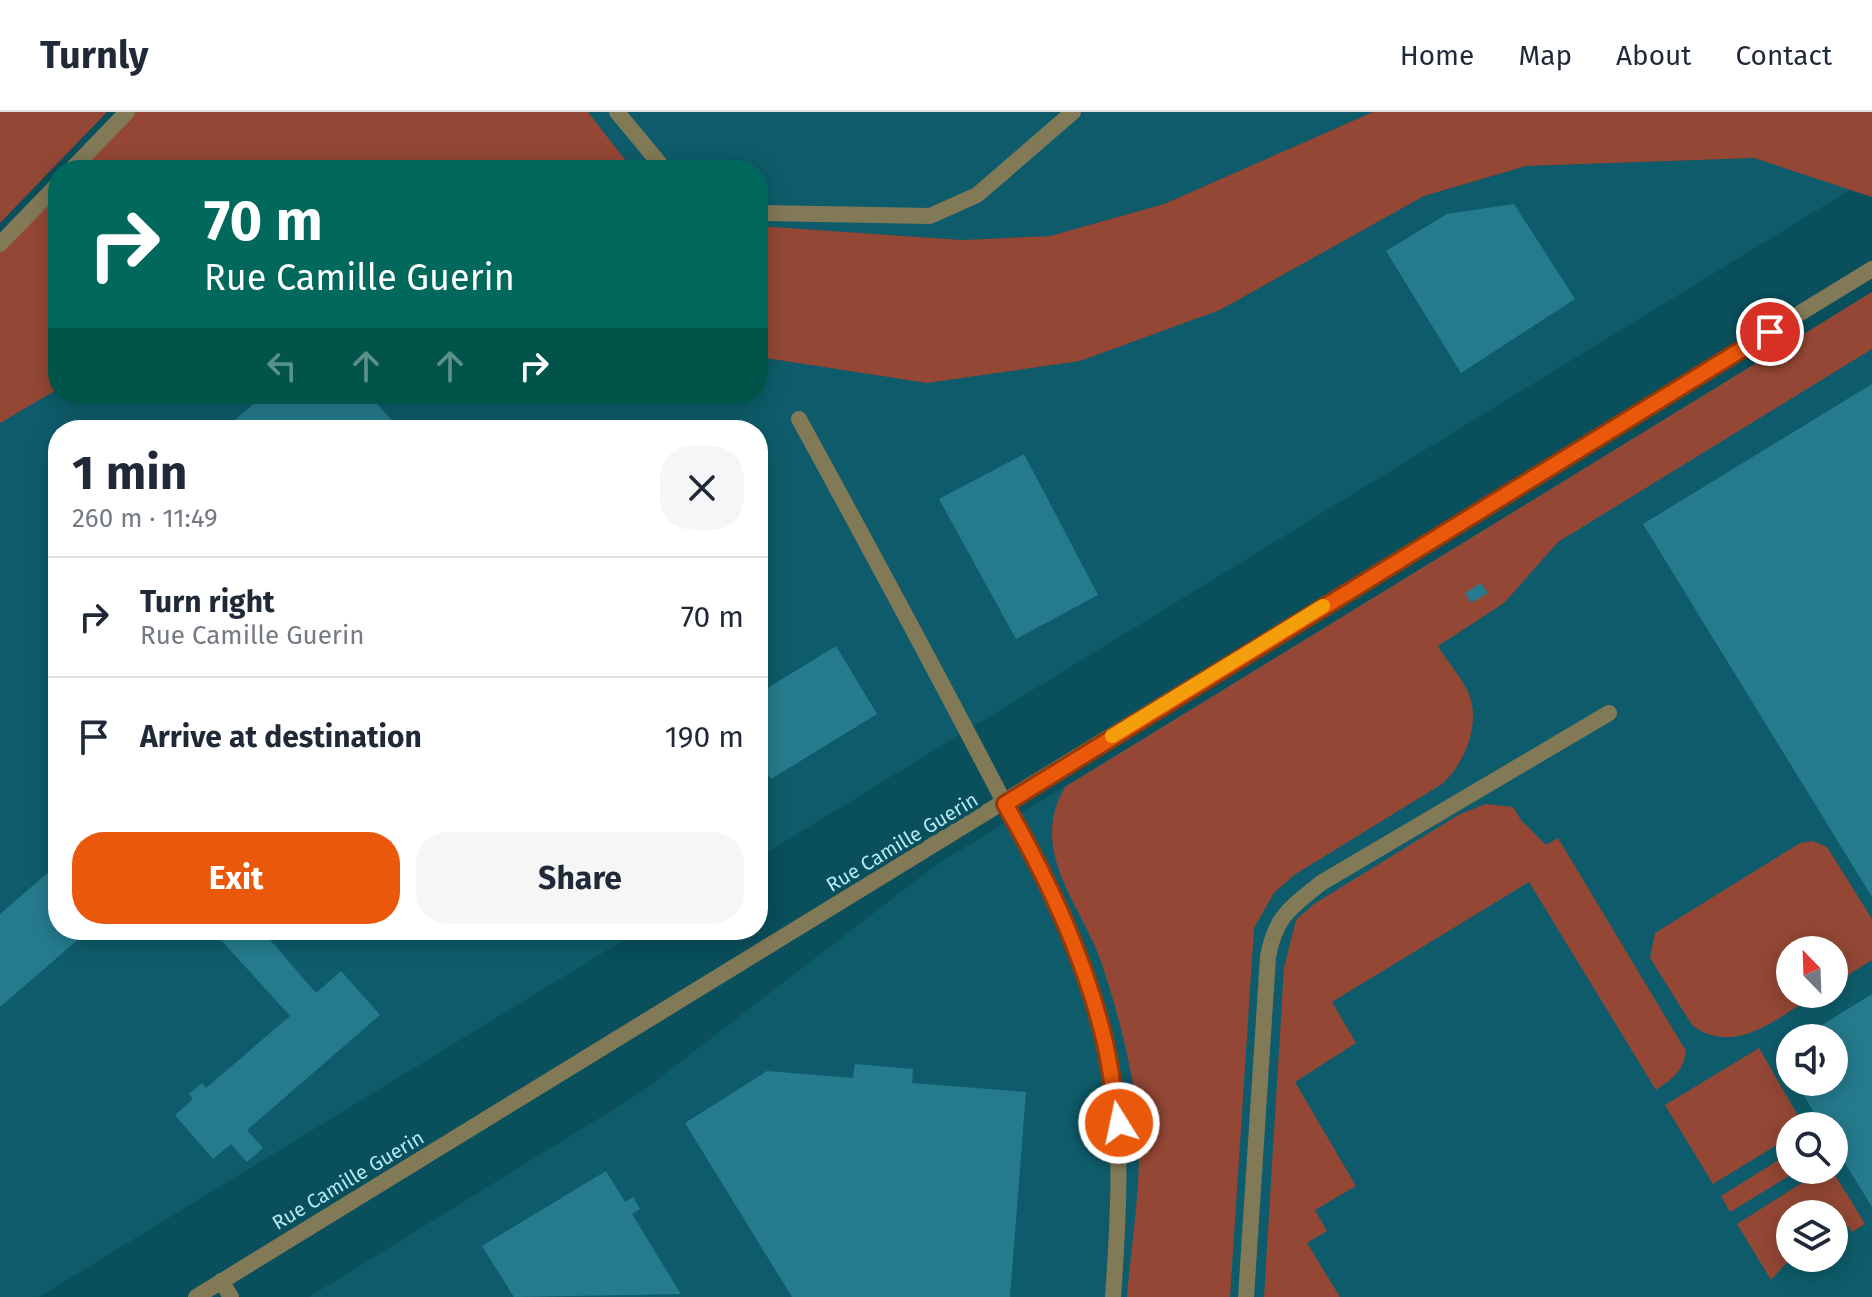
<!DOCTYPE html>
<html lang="en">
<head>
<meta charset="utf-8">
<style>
	:root { --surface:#fff; --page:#f6f6f7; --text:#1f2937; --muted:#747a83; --line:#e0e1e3; --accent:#ea580c }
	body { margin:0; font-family:"Fira Sans",sans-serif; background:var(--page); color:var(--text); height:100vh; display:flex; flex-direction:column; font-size:30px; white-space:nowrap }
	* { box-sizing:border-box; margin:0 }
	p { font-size:26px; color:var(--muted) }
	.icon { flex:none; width:44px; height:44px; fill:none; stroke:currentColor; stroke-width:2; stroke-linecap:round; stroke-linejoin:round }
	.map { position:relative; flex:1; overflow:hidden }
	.panel { position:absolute; left:48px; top:308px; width:720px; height:520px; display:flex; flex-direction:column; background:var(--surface); border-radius:32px; box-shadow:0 4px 20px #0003 }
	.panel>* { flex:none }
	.banner { position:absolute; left:48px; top:48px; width:720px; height:244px; border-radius:32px; box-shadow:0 4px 20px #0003; background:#00695c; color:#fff; overflow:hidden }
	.needle { width:52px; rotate:337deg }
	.controls { position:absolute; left:1776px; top:824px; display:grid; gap:16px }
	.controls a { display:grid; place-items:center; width:72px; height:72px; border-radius:50%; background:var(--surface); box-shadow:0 4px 20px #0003; font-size:40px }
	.pin { position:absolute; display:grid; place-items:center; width:68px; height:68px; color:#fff; margin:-34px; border:4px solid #fff; border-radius:50%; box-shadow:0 2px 8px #0007 }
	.me { position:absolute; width:88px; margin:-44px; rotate:350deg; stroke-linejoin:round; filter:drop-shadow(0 0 6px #0008) }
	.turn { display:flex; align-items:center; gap:28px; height:168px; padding:0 24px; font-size:36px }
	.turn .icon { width:104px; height:104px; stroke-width:2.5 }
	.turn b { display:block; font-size:56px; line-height:68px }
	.lanes { display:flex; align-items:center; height:76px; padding:0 24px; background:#0003; justify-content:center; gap:40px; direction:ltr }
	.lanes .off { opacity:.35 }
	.round { display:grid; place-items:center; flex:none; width:84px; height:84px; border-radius:32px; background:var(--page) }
	.head { display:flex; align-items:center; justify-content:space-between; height:136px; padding:0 24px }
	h1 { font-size:48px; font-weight:700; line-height:60px }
	.action { display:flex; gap:16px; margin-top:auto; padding:16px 24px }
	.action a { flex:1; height:92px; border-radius:32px; background:var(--accent); color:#fff; font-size:32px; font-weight:700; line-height:92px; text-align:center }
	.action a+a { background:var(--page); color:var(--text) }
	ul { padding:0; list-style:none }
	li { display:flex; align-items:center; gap:24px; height:120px; padding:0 24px; border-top:2px solid var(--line) }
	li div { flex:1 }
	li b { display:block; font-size:30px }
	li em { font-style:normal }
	header { display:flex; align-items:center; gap:48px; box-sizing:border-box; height:112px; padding:0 40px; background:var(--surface); border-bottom:2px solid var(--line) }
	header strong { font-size:38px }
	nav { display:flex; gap:44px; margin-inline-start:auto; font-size:28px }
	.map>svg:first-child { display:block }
	.built { fill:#0e5c6b; fill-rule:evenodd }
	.green { fill:#944735 }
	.building { fill:#257b8d }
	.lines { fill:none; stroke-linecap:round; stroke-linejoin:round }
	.lane { stroke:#827957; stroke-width:16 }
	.street { stroke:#827957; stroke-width:16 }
	.route-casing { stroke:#983908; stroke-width:20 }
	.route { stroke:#ea580c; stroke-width:14 }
	.slow { stroke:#f59e0b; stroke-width:14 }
	.labels { text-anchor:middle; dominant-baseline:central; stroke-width:8; stroke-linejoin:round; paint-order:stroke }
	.street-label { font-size:20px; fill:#b5e9f5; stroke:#094f5c }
</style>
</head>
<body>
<header>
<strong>Turnly</strong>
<nav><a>Home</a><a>Map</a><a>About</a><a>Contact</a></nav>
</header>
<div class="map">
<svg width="1872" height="1185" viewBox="0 0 1872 1185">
	<rect width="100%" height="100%" fill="#094f5c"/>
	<g class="built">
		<path d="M588 0H1373L1164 92 1050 124 962 128 758 114V58H633Z"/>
		<path d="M1754 46 1853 76 758 746V318H58V818H640L39 1185H0V311L36 287 58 277V282H758V245L927 271 1080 249 1220 198 1424 84 1526 54Z"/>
		<path d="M1872 180V1185H309L640 981 936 753ZM1790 838H1834V882H1790ZM1790 926H1834V970H1790ZM1790 1014H1834V1058H1790ZM1790 1102H1834V1146H1790Z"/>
	</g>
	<g class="green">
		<path d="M0 0H107L0 111Z"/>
		<path d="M127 0H588L633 58H71Z"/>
		<path d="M1373 0H1872V85L1754 46 1526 54 1424 84 1220 198 1080 249 927 271 758 245V114L962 128 1050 124 1164 92Z"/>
		<path d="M58 72V277L0 311V132Z"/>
		<path d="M1872 180V237L1558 430 1504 491 1438 534C1448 552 1469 572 1472 593 1477 621 1462 654 1442 672L1294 763 1274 781 1254 816 1230 1185H1127C1132 1124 1144 1058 1137 997 1130 947 1116 892 1099 844 1077 787 1029 737 1065 675Z"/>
		<path d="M1486 692 1513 695 1521 708 1546 733 1558 726 1686 939C1683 960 1672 967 1656 978L1529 770 1332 890 1356 931 1295 970 1356 1074 1315 1098 1327 1119 1307 1131 1340 1185H1264L1284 856 1296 808 1314 792 1460 702Z"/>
		<path d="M1813 729 1827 735 1872 807V848L1834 872V838H1790V882H1817C1780 904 1734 946 1692 913L1650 846 1655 821 1800 731Z"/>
		<path d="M1759 936 1804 1014H1790V1025L1713 1072 1665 993Z"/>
		<path d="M1790 1041V1058H1799L1730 1100 1721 1084Z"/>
		<path d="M1822 1058H1832L1865 1112 1852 1120 1848 1114 1834 1118V1102H1790L1791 1146 1771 1168 1737 1112Z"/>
	</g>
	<g class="building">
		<path d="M1514 92 1575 187 1461 261 1386 139 1447 102Z"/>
		<path d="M1872 272V785L1643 412Z"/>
		<path d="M265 282H369L400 318H223Z"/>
		<path d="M1024 342 1098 483 1016 527 939 387Z"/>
		<path d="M1481 471 1488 481 1471 491 1465 481Z"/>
		<path d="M836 534 877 602 771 667 758 646V582Z"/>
		<path d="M58 752V818H89L0 895V802Z"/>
		<path d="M212 818H255L262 826 265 822 316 881 341 859 380 903 247 1018 263 1036 247 1050 231 1032 213 1047 175 1003 193 987 189 982 202 971 206 976 290 904Z"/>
		<path d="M1872 882V1095L1834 1033V1014H1822L1796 970H1834V926H1801Z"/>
		<path d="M1790 933V961L1777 940Z"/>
		<path d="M855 952 913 957 912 971 1026 980 1010 1185H792L685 1011 767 959 853 966Z"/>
		<path d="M606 1059 625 1090 633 1085 640 1097 632 1102 681 1182 514 1185 482 1134Z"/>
	</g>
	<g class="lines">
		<g class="lane">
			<path d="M617 0 665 58"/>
			<path d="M758 101 930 104 977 83 1073 0"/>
			<path d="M221 1169 231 1185"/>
			<path d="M1246 1185 1268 845C1275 805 1290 796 1321 771L1609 601"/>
		</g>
		<g class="street">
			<path d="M71 58 127 0"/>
			<path d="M0 132 58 72"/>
			<path d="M799 307C869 435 938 563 1005 692 1044 768 1087 847 1105 932 1124 1016 1119 1100 1113 1185"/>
			<path d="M196 1185 1872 157"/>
		</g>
	</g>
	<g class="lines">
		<defs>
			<path id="route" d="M1119 1011C1114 985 1111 958 1105 931 1086 849 1047 765 1005 692L1770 220"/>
		</defs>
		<use href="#route" class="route-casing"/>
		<use href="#route" class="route"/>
		<path class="slow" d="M1112 624 1323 494"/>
	</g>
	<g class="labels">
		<g class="street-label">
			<text transform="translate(902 730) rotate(-31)">Rue Camille Guerin</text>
			<text transform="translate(348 1068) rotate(-31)">Rue Camille Guerin</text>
		</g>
	</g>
</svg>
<div class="controls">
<a><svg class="needle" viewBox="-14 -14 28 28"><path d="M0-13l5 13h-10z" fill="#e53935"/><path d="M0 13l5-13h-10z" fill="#747a83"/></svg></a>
<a><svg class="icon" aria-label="sound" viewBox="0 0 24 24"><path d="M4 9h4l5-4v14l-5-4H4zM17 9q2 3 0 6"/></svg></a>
<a><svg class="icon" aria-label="search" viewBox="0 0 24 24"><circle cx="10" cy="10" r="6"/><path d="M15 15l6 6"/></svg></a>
<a><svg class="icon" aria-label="layers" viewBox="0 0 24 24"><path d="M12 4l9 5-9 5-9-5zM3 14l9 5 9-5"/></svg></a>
</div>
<div class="pin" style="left:1770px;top:220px;background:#d93025"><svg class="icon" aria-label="arrive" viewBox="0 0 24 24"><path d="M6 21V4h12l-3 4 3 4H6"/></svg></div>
<svg class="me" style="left:1119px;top:1011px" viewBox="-20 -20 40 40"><circle r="17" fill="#ea580c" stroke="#fff" stroke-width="3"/><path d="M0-11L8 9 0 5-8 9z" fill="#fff"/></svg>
<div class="banner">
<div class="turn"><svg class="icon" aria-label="right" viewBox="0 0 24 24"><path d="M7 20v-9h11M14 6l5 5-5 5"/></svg><div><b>70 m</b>Rue Camille Guerin</div></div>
<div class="lanes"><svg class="icon off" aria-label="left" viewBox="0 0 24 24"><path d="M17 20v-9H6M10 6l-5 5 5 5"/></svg><svg class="icon off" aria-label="ahead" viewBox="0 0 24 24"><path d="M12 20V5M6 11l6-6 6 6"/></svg><svg class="icon off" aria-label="ahead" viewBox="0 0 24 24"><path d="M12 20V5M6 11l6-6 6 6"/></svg><svg class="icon" aria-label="right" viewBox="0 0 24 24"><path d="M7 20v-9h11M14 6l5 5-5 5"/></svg></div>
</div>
<section class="panel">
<div class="head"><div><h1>1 min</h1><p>260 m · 11:49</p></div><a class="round"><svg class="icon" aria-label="close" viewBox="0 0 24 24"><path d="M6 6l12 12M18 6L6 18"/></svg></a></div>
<ul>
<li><svg class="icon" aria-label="right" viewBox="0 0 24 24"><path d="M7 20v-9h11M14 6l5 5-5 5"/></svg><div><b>Turn right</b><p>Rue Camille Guerin</p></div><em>70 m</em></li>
<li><svg class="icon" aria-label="arrive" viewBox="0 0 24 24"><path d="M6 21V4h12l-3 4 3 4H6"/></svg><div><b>Arrive at destination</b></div><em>190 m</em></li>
</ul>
<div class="action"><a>Exit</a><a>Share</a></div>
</section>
</div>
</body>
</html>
